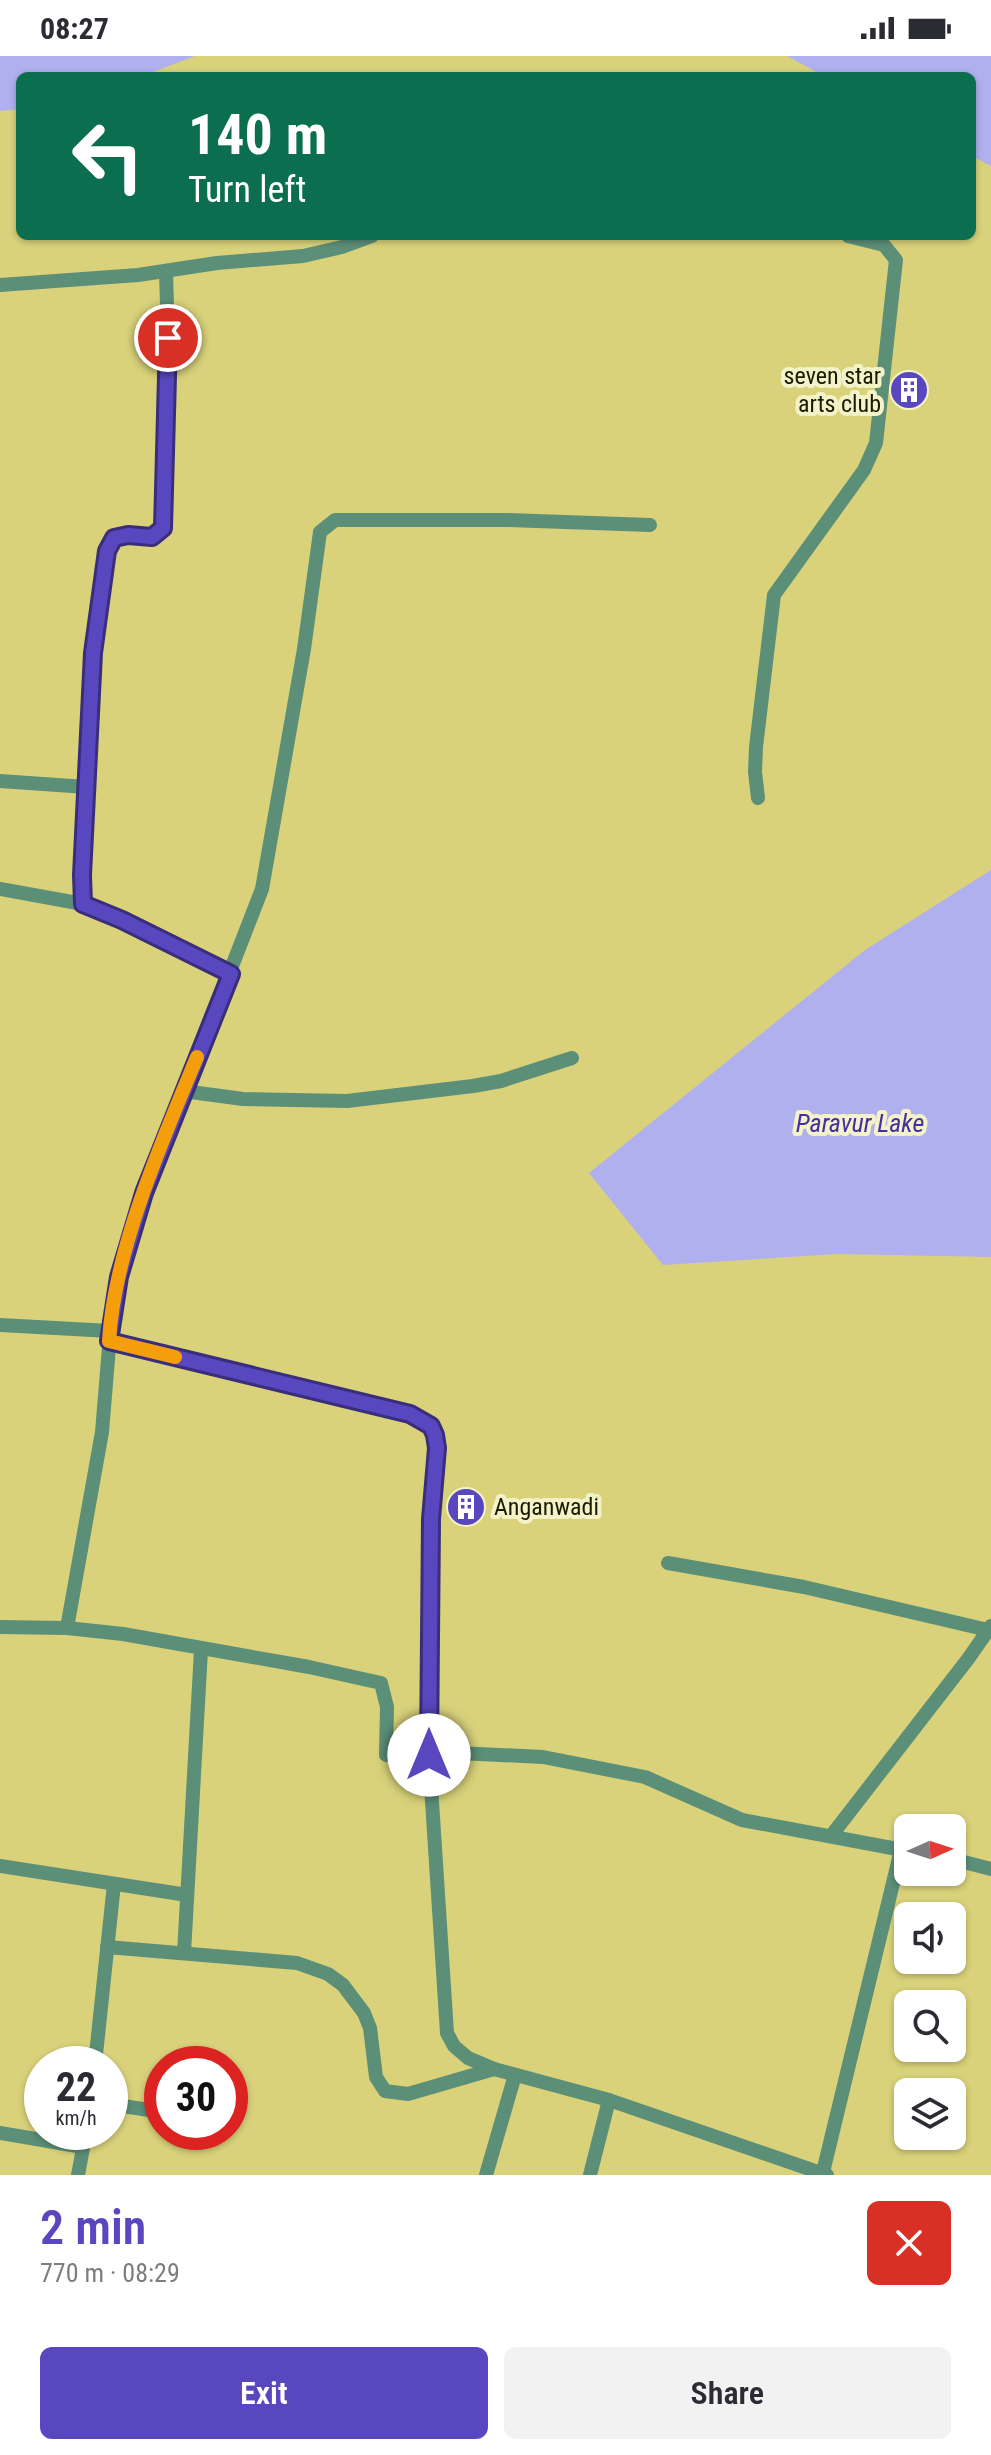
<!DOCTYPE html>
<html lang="en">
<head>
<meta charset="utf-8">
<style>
	:root { --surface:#fff; --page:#f2f2f3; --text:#2b2b33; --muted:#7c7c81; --accent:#5947bf }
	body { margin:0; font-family:"Roboto Condensed",sans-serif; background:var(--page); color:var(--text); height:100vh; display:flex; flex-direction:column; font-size:30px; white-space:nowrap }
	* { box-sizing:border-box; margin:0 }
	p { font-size:26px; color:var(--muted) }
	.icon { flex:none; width:44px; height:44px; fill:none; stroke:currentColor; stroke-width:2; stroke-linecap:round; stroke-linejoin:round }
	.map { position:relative; height:2119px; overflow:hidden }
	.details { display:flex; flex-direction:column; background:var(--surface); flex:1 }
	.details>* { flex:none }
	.guide { position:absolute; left:16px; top:16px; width:960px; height:168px; border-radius:12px; box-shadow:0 2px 6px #0004; background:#0b6e4f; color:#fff; overflow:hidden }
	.needle { width:52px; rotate:87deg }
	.buttons { position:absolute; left:894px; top:1758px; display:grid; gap:16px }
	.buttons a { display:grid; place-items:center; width:72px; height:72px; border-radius:12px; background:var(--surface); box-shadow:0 2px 6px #0004; font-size:40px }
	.speed { position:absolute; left:24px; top:1990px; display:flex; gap:16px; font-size:40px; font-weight:700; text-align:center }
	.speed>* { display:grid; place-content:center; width:104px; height:104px; border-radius:50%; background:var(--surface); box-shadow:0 2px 6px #0004; line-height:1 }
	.speed small { font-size:20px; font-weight:400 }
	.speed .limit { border:12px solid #d22; background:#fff; color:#111 }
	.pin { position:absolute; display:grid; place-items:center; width:68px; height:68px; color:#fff; margin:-34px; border:4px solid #fff; border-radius:50%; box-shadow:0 2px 8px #0007 }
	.me { position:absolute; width:88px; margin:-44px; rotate:0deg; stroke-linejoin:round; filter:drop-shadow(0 0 6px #0008) }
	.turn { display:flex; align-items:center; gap:28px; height:168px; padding:0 40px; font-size:36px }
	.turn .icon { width:104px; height:104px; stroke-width:2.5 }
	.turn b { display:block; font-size:56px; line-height:68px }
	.round { display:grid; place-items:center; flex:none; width:84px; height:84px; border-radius:12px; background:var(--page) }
	.summary { display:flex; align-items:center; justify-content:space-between; height:136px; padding:0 40px }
	h1 { font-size:48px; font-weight:600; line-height:60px; color:var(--accent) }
	.primary-button { display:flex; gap:16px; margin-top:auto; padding:16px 40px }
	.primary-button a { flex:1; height:92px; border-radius:12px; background:var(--accent); color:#fff; font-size:32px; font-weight:600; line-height:92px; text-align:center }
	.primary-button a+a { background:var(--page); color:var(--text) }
	.status { display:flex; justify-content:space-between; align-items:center; height:56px; padding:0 40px; background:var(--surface); direction:ltr }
	.status svg { height:22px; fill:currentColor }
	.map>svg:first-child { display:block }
	.water { fill:#b0b0ee }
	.building { fill:#4a4718 }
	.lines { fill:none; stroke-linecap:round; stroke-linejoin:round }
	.minor { stroke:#5c8f78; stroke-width:14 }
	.route-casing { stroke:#3a2e7c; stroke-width:20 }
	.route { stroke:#5947bf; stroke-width:14 }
	.slow { stroke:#f59e0b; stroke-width:14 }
	.labels { text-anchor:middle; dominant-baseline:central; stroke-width:8; stroke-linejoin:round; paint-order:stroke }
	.poi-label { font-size:24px; fill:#1c1a01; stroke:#f4f2c8; text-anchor:end }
	.water-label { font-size:26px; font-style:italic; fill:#462fa3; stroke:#f4f2c8 }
</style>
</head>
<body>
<div class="status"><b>08:27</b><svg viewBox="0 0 49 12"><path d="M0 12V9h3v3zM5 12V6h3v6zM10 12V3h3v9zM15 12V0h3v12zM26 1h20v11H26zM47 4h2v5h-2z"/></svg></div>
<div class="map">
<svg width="991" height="2119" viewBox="0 0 991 2119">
	<rect width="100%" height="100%" fill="#d9d27b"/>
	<g class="water">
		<path d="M0 0H195L142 20H20V53L0 55Z"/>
		<path d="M787 0H991V110L972 100V20H824Z"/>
		<path d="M991 814V1201L838 1198 663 1209 589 1117 865 894Z"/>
	</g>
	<path class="building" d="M917 316 922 346H897L898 322Z"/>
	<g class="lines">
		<g class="minor">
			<path d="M0 229 138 219 217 207 303 200 342 191 372 180"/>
			<path d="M0 725 86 731"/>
			<path d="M758 742 755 716 756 691 774 539 864 414 876 387 896 204 884 189 848 180"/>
			<path d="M0 833 83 848 122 864 231 918"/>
			<path d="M83 848 93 597 107 495C119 461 156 499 164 465L168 282 166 216"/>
			<path d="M183 1035 243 1043 347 1045 473 1030 501 1025 572 1002"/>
			<path d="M0 1269 110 1275"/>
			<path d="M109 1285 410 1358 431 1370 435 1379 437 1392 431 1463 429 1699 447 1977 454 1990 468 2002 494 2013 609 2044 827 2119"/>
			<path d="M668 1507 804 1531 988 1574"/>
			<path d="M0 1571 67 1572 123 1578 309 1611 381 1627 387 1651 386 1699 458 1697 543 1701 645 1721 742 1764 908 1795"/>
			<path d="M67 1572 102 1376 111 1267 119 1221 144 1137 262 833 304 593 320 476 335 464H508L650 469"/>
			<path d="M831 1780 968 1603 991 1570"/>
			<path d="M952 1803 991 1813"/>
			<path d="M0 1810 187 1839"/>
			<path d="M107 1891 297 1907 328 1918 343 1929 364 1957 370 1972 376 2021 385 2035 408 2038 494 2013"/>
			<path d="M184 1897 201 1594"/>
			<path d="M95 2008 114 1828"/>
			<path d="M110 2048 162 2056"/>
			<path d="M0 2077 83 2091"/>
			<path d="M823 2116 901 1794"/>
			<path d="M78 2119 86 2076"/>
			<path d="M486 2119 515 2019"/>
			<path d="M590 2119 609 2044"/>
		</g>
	</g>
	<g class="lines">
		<defs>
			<path id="route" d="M168 282 163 472 152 481 128 479 114 482 107 495 93 597 82 819 83 848 122 864 231 918 144 1137 119 1221 109 1285 410 1358 431 1370 435 1379 437 1392 431 1463 429 1699"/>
		</defs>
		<use href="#route" class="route-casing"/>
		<use href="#route" class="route"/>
		<path class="slow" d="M175 1301 109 1285C114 1195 162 1085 197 1001"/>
	</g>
	<defs>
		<symbol id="building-disc" viewBox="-11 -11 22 22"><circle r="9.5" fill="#5947bf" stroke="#f4f2c8"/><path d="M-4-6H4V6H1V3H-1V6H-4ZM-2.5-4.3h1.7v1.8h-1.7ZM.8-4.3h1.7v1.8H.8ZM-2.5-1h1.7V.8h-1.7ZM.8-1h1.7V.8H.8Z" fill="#fff"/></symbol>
	</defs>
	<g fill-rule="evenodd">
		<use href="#building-disc" x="887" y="312" width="44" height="44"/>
		<use href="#building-disc" x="444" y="1429" width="44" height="44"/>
	</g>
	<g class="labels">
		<g class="poi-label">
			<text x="881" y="320">seven star<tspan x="881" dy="28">arts club</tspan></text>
			<text x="494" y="1451" text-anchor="start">Anganwadi</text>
		</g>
		<g class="water-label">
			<text x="860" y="1067">Paravur Lake</text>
		</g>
	</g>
</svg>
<div class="buttons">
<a><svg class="needle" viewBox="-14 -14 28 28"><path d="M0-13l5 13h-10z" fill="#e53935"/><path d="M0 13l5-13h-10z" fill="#7c7c81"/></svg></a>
<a><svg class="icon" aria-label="sound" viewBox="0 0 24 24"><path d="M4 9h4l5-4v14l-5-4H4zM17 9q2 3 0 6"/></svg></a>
<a><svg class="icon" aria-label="search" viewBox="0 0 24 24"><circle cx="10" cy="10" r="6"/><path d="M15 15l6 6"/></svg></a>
<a><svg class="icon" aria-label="layers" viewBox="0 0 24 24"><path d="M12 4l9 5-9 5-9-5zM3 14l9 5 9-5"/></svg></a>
</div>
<div class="speed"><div>22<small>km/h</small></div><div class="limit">30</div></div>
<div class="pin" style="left:168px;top:282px;background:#d93025"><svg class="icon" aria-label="arrive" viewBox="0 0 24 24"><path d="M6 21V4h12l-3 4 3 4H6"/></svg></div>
<svg class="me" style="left:429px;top:1699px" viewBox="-20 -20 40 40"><circle r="19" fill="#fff"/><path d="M0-13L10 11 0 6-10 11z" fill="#5947bf"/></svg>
<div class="guide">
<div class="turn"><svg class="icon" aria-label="left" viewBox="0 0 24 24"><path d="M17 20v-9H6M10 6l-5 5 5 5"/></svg><div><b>140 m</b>Turn left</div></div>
</div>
</div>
<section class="details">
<div class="summary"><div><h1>2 min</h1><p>770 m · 08:29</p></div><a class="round" style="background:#d93025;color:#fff"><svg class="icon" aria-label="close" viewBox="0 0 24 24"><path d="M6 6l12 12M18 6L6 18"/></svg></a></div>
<div class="primary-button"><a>Exit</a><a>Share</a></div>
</section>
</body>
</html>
